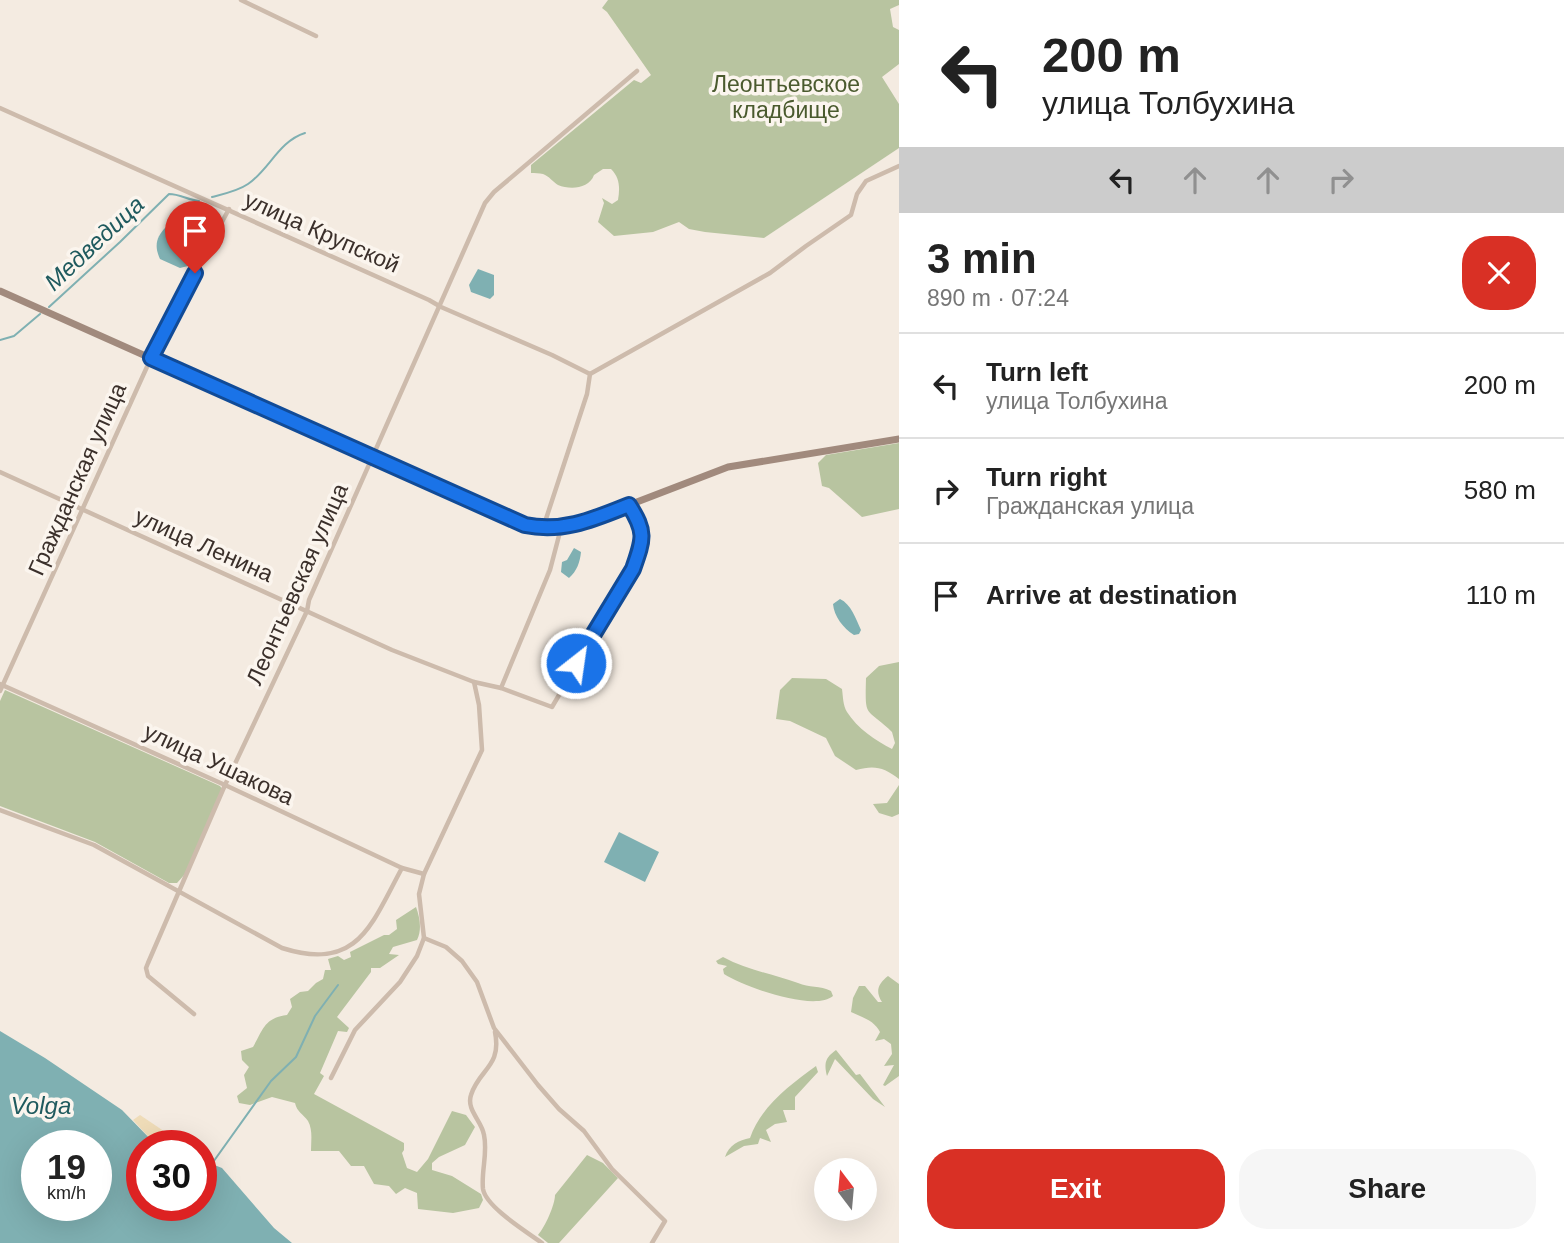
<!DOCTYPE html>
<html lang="en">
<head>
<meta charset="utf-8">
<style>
	:root { --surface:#fff; --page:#f6f6f6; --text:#222; --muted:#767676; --line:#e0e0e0; --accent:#d93025 }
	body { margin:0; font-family:Arial,sans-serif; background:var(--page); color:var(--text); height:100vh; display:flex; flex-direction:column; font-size:26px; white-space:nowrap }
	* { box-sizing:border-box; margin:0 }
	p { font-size:23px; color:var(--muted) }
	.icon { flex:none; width:38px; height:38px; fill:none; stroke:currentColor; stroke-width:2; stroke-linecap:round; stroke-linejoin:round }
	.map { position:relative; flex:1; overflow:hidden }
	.details { display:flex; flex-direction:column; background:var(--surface); width:665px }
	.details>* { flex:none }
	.guide { background:#fff; color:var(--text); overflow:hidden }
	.needle { width:46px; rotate:344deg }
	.buttons { position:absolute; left:814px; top:1158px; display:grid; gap:14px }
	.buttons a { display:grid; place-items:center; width:63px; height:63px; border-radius:50%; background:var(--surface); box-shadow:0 7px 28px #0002; font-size:35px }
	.speed { position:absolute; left:21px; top:1130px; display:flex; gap:14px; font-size:35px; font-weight:700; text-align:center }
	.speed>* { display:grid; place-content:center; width:91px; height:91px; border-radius:50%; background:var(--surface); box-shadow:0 7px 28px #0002; line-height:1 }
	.speed small { font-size:18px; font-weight:400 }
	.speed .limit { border:10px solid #d22; background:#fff; color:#111 }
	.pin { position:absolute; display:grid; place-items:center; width:60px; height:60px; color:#fff; margin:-72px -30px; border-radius:50% 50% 50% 0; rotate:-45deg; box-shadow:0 0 7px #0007 }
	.pin .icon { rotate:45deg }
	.me { position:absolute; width:77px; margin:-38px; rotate:30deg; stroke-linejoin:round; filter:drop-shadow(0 0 5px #0008) }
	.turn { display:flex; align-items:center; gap:24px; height:147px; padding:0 28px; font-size:32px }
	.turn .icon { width:91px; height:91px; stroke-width:2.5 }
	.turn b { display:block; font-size:49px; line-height:60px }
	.lanes { display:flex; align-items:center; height:66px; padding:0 28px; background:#0003; justify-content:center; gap:35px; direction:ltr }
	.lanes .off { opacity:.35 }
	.round { display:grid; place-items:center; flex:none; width:74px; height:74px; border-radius:28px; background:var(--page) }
	.overview { display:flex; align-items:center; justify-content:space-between; height:119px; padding:0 28px }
	h1 { font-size:42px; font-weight:700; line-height:52px }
	.primary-button { display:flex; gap:14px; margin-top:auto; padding:14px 28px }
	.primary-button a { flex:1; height:80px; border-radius:28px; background:var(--accent); color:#fff; font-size:28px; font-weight:700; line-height:80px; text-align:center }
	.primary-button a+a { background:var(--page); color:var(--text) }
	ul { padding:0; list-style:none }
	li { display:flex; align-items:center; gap:21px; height:105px; padding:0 28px; border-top:2px solid var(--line) }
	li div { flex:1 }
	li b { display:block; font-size:26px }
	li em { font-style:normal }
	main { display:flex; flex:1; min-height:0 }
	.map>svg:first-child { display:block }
	.green { fill:#b8c4a0 }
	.sand { fill:#efdcb8 }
	.water { fill:#7fb0b2; fill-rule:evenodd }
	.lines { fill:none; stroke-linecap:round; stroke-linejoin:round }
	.stream { stroke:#7fb0b2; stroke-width:2 }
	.minor { stroke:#cdbbac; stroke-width:4.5 }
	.secondary { stroke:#a18a7d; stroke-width:7 }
	.route-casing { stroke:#114b97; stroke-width:18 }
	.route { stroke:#1a73e8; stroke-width:12 }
	.labels { text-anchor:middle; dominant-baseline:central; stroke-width:7; stroke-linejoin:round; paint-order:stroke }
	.park-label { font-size:23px; fill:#4a5a2e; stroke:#fbf5ee }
	.street-label { font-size:23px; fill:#3b302b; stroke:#fbf5ee }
	.water-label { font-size:24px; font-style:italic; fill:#1f5a5e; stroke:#fbf5ee }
</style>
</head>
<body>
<main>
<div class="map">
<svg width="899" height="1243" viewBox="0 0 899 1243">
	<rect width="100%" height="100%" fill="#f4ebe1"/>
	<g class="green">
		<path d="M608 0H899V5L890 9 893 27 899 30V64L882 77 899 104V148L764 238 705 232 689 229 679 222 653 232 614 236 598 222 604 203 602 198 612 204 618 200C620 188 620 178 611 169H603L594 175C589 189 570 190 558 185 553 182 549 176 543 174 539 173 535 173 531 173V165L634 80 641 83 651 75 607 12 602 8Z"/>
		<path d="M899 443V509L862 517 829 488 822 486 818 463 826 455Z"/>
		<path d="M899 662V779C884 767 874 765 856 770L835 756 826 738 790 721 776 719 780 690 792 678 826 679 842 689C843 696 843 706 847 712 857 728 876 741 892 749L895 743 892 732C865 706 865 720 866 678L879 666Z"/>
		<path d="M5 690 220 786 222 789 185 874 177 883H169L95 842 0 806V701Z"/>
		<path d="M899 785V814L892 817 879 813 873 804 887 803Z"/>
		<path d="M416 907C420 918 422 930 417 940L393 947 389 954 399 955 380 968H371V972L337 1017 349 1028 347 1032 338 1031 320 1073 324 1076 314 1094 404 1143V1150L402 1153 407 1168 417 1172 428 1159 452 1111 466 1115 475 1127 465 1145 439 1157 432 1163V1170L452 1176 481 1194 483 1200 479 1208 453 1213 418 1209 417 1193 405 1188 396 1194 389 1186 374 1184 364 1166H351L339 1151H311C311 1141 313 1130 308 1121 303 1114 297 1112 295 1103L272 1097 250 1105 239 1103 237 1096 247 1088 244 1075 249 1067 242 1060 241 1051 253 1047C263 1030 264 1018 287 1015L292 1007 290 999 300 992 308 991 316 983 323 979 325 970H331L328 959 338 956 344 960 351 957 350 952 384 935H389L397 929 396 920Z"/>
		<path d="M723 957C747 970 773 974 798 983 809 988 820 985 831 991L833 996C814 1012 744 987 724 974L723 969 727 966 718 964 716 961Z"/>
		<path d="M888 976 899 984V1076L885 1086 883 1085 894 1065 884 1066 892 1054 891 1044 884 1039 875 1041 880 1032C875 1021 862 1017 851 1012L853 998 859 986H865L878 1002H882C875 991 878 984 888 976Z"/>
		<path d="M836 1050 856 1075 860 1074 885 1107 873 1099 835 1059 827 1076C824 1063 825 1058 836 1050Z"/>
		<path d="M816 1066 818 1072 795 1097V1110H783L787 1122 775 1124 766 1130 771 1142 760 1138 758 1144 744 1146 725 1157C729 1145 739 1140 750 1138 761 1106 790 1085 816 1066Z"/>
		<path d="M587 1155 603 1163 618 1178 559 1243H548L538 1235C545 1227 555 1205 555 1195Z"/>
	</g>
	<path class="sand" d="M140 1115 186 1146H157L133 1120Z"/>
	<g class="water">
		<path d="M166 227 185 230 199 241 200 250 192 265 180 268 160 259C154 246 156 237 166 227Z"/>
		<path d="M478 269 494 275V295L490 299 471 292 469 285Z"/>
		<path d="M574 548 581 552C580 562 577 571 569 578L561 572 562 562 567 560Z"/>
		<path d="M840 599C851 604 856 619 861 630L859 634 854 635C843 628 834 616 833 604Z"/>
		<path d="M619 832 659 852 645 882 604 862Z"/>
		<path d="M0 1031 45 1058 122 1110 157 1146H142V1206H201V1160L204 1161 222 1168 274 1228 292 1243H0ZM37 1146H96V1206H37Z"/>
	</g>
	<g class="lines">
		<g class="stream">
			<path d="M212 197C224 194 238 191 248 184 269 170 279 141 305 133"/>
			<path d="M49 307 120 242 169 194C180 194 188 200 199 201"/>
			<path d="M0 340 14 336 40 314"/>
			<path d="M211 1165 271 1081 296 1057 315 1016 338 985"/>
		</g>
		<g class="minor">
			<path d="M241 0 316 36"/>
			<path d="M0 108 429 300 441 307 552 355 590 374"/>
			<path d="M590 374 770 273 806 246 851 215 857 194 866 181 899 166"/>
			<path d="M0 472 392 650 474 682 501 688 552 707 633 569C644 539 646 532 629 505"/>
			<path d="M543 528 587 394 590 374"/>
			<path d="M0 684 225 785 402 868 424 874"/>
			<path d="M501 688 550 570 561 528"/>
			<path d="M0 691 151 358 175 308 229 209"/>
			<path d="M0 810 94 845 282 948C358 972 371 925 402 868"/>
			<path d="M424 938 446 947 462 961 477 982 494 1028 538 1085 559 1109 584 1131 612 1169 665 1221 652 1243"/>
			<path d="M194 1014 148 976 146 968 148 963 225 785 307 611 309 600 485 203 494 192 637 71"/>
			<path d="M495 1032C502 1067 479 1069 471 1095 466 1110 482 1121 484 1135 488 1153 481 1171 483 1189 486 1207 527 1232 542 1243"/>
			<path d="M331 1078 355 1030 400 982 417 956 424 938 419 894 424 874 482 750 479 705 474 682"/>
		</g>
		<path class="secondary" d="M0 291 520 523C539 529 558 529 577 525L728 467 899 439"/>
	</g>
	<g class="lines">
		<defs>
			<path id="route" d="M195 273 151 358 525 525C563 533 594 519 629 505 646 532 644 538 633 569L576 663"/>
		</defs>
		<use href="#route" class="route-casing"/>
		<use href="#route" class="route"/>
	</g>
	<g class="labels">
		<g class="park-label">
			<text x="786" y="84">Леонтьевское<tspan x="786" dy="26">кладбище</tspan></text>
		</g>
		<g class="street-label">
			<text transform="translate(322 232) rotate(24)">улица Крупской</text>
			<text transform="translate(77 479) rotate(-66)">Гражданская улица</text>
			<text transform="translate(204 545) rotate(24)">улица Ленина</text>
			<text transform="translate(297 584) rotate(-66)">Леонтьевская улица</text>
			<text transform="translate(219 764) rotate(25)">улица Ушакова</text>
		</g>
		<g class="water-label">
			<text transform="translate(94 243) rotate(-43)">Медведица</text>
			<text x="41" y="1105">Volga</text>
		</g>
	</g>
</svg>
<div class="buttons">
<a><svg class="needle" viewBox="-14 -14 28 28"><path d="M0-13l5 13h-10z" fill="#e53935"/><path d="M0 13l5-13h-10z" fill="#767676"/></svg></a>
</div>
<div class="speed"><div>19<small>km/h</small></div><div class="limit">30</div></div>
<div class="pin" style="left:195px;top:273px;background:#d93025"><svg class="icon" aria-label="arrive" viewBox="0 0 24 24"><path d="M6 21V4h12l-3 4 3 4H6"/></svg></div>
<svg class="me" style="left:576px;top:663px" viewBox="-20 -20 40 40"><circle r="17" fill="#1a73e8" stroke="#fff" stroke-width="3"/><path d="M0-11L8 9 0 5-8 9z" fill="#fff"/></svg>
</div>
<section class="details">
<div class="guide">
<div class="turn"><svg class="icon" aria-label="left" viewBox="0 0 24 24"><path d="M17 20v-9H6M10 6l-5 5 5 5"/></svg><div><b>200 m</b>улица Толбухина</div></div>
<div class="lanes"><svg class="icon" aria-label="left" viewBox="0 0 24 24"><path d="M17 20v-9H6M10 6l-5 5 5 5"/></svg><svg class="icon off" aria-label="ahead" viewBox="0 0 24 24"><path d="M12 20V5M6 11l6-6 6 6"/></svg><svg class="icon off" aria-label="ahead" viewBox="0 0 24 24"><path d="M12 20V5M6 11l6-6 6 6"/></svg><svg class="icon off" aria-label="right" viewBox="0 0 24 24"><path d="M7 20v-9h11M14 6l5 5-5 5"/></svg></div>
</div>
<div class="overview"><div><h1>3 min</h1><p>890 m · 07:24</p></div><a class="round" style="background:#d93025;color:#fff"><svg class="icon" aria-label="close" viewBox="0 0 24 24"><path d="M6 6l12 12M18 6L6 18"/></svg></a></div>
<ul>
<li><svg class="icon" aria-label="left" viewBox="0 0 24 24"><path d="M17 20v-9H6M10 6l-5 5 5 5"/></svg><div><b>Turn left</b><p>улица Толбухина</p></div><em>200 m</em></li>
<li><svg class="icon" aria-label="right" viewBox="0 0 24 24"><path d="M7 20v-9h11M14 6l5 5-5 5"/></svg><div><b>Turn right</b><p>Гражданская улица</p></div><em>580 m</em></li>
<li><svg class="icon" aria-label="arrive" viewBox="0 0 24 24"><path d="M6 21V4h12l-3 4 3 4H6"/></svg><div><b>Arrive at destination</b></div><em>110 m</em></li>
</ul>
<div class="primary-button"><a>Exit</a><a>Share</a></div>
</section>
</main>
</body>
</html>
